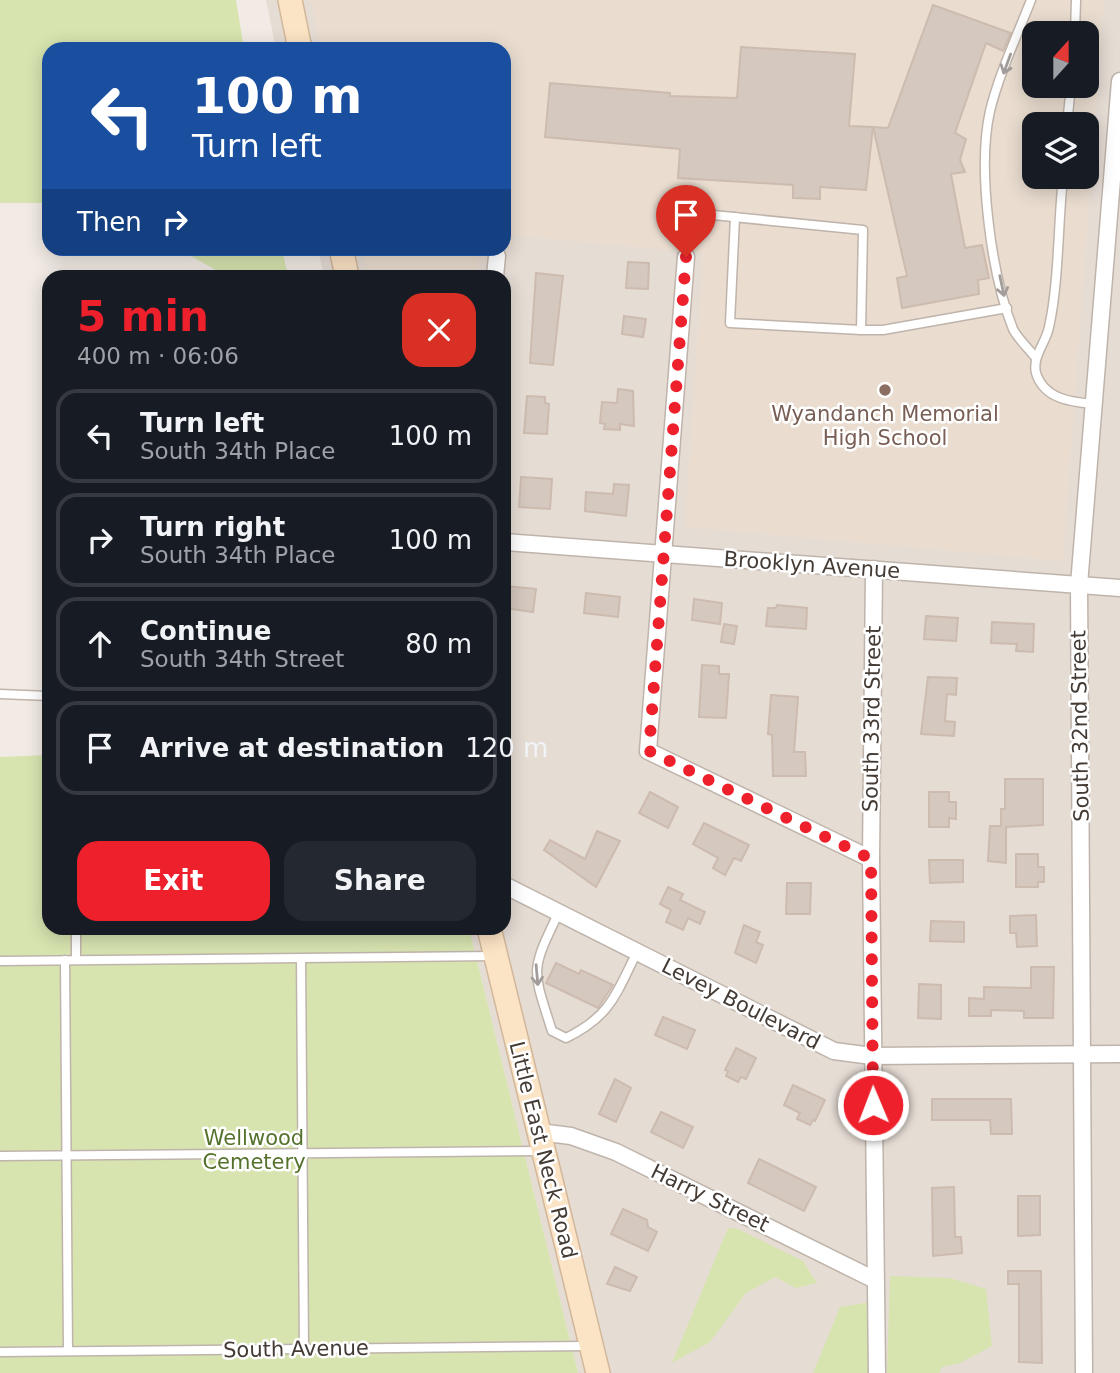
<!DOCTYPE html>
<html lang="en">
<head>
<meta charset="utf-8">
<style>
	:root { --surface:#171b24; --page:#242831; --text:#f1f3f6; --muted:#9ea1a6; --line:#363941; --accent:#ee202c }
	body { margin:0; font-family:"DejaVu Sans",sans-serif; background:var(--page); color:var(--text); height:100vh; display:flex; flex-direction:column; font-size:26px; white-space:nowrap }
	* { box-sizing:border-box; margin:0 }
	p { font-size:23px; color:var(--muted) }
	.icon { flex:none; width:38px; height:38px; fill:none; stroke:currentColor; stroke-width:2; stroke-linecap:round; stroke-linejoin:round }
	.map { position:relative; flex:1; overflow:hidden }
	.panel { position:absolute; left:42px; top:270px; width:469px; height:665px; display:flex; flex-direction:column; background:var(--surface); border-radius:21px; box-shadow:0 4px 18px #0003 }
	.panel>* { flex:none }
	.top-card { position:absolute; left:42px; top:42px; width:469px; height:214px; border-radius:21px; box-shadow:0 4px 18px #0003; background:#1a4fa0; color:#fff; overflow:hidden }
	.needle { width:46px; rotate:21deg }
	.tools { position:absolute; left:1022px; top:21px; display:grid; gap:14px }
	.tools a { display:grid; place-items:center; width:77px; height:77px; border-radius:14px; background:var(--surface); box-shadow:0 4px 18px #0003; font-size:35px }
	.pin { position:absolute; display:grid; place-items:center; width:60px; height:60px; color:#fff; margin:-72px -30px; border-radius:50% 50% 50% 0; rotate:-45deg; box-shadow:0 0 7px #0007 }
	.pin .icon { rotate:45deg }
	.me { position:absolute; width:77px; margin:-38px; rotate:359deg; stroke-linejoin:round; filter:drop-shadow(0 0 5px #0008) }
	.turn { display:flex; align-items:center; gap:24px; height:147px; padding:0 35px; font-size:32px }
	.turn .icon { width:91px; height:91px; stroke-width:2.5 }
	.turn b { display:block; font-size:49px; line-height:60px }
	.then { display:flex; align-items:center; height:66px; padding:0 35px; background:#0003; gap:14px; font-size:26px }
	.round { display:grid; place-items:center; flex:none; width:74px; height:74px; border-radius:21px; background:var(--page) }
	.overview { display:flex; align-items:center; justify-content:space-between; height:119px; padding:0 35px }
	h1 { font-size:42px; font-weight:700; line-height:52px; color:var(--accent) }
	.cta { display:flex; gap:14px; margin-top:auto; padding:14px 35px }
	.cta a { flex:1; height:80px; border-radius:21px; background:var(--accent); color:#fff; font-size:28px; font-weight:700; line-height:80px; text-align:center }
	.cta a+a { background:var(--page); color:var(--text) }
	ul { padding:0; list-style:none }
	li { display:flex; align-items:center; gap:21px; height:94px; margin:0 14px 10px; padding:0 21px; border:4px solid var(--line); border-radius:21px }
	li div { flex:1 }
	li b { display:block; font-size:26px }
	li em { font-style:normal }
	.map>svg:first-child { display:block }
	.residential { fill:#e5dcd4; fill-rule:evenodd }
	.education { fill:#eaddd0; fill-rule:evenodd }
	.green { fill:#d7e4b0 }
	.building { fill:#d5c8be; stroke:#cdbbaf; stroke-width:2 }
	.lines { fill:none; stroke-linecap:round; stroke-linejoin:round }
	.lane-casing { stroke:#bfb4ab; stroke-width:11 }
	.street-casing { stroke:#bfb4ab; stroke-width:19 }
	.secondary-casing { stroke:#d2b79a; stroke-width:26 }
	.lane { stroke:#fff; stroke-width:8 }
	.street { stroke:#fff; stroke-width:16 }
	.secondary { stroke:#fbe3c5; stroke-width:23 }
	.oneway { stroke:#a29d9a }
	.route { stroke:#ee202c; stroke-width:12; stroke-dasharray:0 21.6 }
	.education-dot { fill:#8d6e63; stroke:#fff; stroke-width:2.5 }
	.labels { text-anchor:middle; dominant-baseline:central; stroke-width:5; stroke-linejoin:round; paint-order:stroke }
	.education-label { font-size:21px; fill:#785e54; stroke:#fff }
	.street-label { font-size:21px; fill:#443b35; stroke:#fff }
	.park-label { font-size:21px; fill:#55722c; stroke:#fff }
</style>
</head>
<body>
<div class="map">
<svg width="1120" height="1373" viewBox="0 0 1120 1373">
	<rect width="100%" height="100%" fill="#f2ebe5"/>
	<path class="residential" d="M266 0H1120V1373H578L469 928H504V276H324L318 249 504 248V49H276ZM1034 33H1087V86H1034ZM1034 124H1087V177H1034Z"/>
	<g class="education">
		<path d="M311 0H1104L1063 561 685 527 703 253 504 235V49H321ZM1034 33H1087V86H1034ZM1034 124H1087V177H1034Z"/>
		<path d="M362 249H479L478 276H368Z"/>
	</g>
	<g class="green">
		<path d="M0 0H236L244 49H49V203H0Z"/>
		<path d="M179 249H282L288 276H226Z"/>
		<path d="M49 755V928H469L578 1373H0V757Z"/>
		<path d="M728 1228 738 1229 803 1261 817 1283 796 1288 775 1277 746 1293 710 1342 672 1363Z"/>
		<path d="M890 1276 950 1278 986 1289 992 1346 960 1363 942 1367 939 1373H887Z"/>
		<path d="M871 1302 869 1373H813L840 1307Z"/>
	</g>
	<g class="building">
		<path d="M933 5 1011 33 1003 51 986 43 955 133 966 139 960 160 965 172 951 174 965 248 982 245 989 278 978 280 979 294 902 308 897 278 907 276 873 127 888 128Z"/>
		<path d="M741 47 855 54 849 126 873 127 866 190 820 187V199L793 198V185L678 178 680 149 545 137 550 83 670 93V96L737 98Z"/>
		<path d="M628 262 649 263 648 289 626 288Z"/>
		<path d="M536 273 563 276 553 365 530 363Z"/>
		<path d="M624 316 646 319 643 337 622 334Z"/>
		<path d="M618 389 633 391 634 426 620 424V430L604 429 605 424 600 423 602 402 617 403Z"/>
		<path d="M527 396 545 397V403L549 404 547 434 524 433Z"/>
		<path d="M521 477 552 479 550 509 519 507Z"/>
		<path d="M614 484 629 485 626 516 585 511 586 492 613 494Z"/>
		<path d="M506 586 536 589 533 612 504 608Z"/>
		<path d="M586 593 620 597 618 617 584 613Z"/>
		<path d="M694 599 722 603 720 624 692 620Z"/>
		<path d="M777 605 807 608 806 629 766 626 768 608H776Z"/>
		<path d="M926 616 958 618 956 641 924 639Z"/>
		<path d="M992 622 1034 624 1033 652 1016 651 1017 644 991 643Z"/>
		<path d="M724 624 737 626 734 644 721 642Z"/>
		<path d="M702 665 719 666V674H729L726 718 699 717Z"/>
		<path d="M928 677 957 678 956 695 947 694 945 721 955 722 954 736 921 734Z"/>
		<path d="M771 695 798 697 794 752H805L806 776H773L772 735 768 734Z"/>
		<path d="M1005 779H1043V825L1006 827V863L988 861 990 826H1001V809H1005Z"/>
		<path d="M650 792 678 807 668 828 639 813Z"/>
		<path d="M929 792H949V802H956V819L949 818V827H929Z"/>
		<path d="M704 823 749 845 741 861 734 858 725 875 713 868 718 858 693 844Z"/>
		<path d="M597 831 620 841 596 887 544 850 550 840 585 859Z"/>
		<path d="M1016 854H1038V867H1044V882H1038V887H1016Z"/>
		<path d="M929 860H963V882L930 883Z"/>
		<path d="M787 883H811L810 914H786Z"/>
		<path d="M668 887 683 894 680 900 705 912 700 924 688 918 683 930 666 922 671 910 660 904Z"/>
		<path d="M1036 915 1037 946 1017 947 1016 933H1010V916Z"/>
		<path d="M931 921 964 922V942L930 941Z"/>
		<path d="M744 925 760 932 756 942 763 945 756 963 735 953Z"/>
		<path d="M556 963 579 974 581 970 613 985 598 1008 546 983Z"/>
		<path d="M1031 967H1054L1053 1018H1024V1011L991 1010V1016H969V998L984 999V987L1031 988Z"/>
		<path d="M919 984 941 985V1019L918 1018Z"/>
		<path d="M663 1017 695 1030 687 1049 655 1035Z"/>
		<path d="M736 1048 756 1058 746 1079 741 1077 738 1082 726 1076 728 1071 725 1070Z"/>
		<path d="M615 1079 631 1088 616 1122 599 1114Z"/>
		<path d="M793 1085 825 1100 815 1121 813 1120 810 1125 797 1119 800 1113 784 1105Z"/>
		<path d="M932 1099H1011L1012 1134H991L990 1120H932Z"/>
		<path d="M661 1112 693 1127 683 1148 651 1132Z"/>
		<path d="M759 1159 816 1187 804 1211 748 1183Z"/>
		<path d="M954 1187 955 1237H961L962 1253 933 1256 932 1188Z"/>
		<path d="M1018 1196H1040V1235L1018 1236Z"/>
		<path d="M623 1209 647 1220 648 1227 657 1232 648 1251 611 1234Z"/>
		<path d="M615 1267 637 1277 630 1291 607 1284Z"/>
		<path d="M1008 1271H1041L1042 1363 1019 1362V1284H1008Z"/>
	</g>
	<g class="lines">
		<defs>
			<g id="lane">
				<path d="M1031 0C1017 36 999 74 990 111 977 168 991 274 1013 329 1018 339 1029 349 1036 358"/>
				<path d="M1075 33 1076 0"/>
				<path d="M1067 124 1071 86"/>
				<path d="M1063 177C1058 223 1059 283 1049 327 1046 343 1032 356 1036 373 1044 399 1071 402 1093 404"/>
				<path d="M735 217 730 323 861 330"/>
				<path d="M686 257C690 236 693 224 713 215L863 230 861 330H883L1007 308"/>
				<path d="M0 694 49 696"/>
				<path d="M559 912C530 972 532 968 552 1031L566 1038C611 1016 616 994 637 952"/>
				<path d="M76 928V960"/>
				<path d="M301 959 304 1349"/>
				<path d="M65 960 68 1351"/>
				<path d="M0 961 494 956"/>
				<path d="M0 1156 543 1151"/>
				<path d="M0 1352 588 1346"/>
			</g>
			<g id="street">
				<path d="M686 257 648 751 871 859"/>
				<path d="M495 276 497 256"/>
				<path d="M504 542 1120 588"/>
				<path d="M874 569 871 859 877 1373"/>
				<path d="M504 885 834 1051 872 1056 1120 1054"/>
				<path d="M539 1132 571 1136 616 1152 875 1280"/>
				<path d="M1084 1373 1079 585 1120 81"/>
			</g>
			<g id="secondary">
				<path d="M290 0 300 49"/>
				<path d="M341 248 347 276"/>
				<path d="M489 928 598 1373"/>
			</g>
		</defs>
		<use href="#lane" class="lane-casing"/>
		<use href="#street" class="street-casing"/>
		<use href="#secondary" class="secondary-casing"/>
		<use href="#lane" class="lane"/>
		<use href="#street" class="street"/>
		<use href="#secondary" class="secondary"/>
	</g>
	<defs><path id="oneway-shaft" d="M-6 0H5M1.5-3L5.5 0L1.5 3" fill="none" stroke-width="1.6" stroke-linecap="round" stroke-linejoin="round" transform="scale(1.75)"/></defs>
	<g class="oneway">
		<use href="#oneway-shaft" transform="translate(1007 64) rotate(110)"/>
		<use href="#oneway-shaft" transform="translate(1002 286) rotate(78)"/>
		<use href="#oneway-shaft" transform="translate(537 975) rotate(85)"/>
	</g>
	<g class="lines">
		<path class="route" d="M686 257 649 751 871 859 873 1105"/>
	</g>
	<circle class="education-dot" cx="885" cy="390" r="7"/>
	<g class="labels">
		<g class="education-label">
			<text x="885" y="414">Wyandanch Memorial<tspan x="885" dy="24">High School</tspan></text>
		</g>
		<g class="street-label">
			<text transform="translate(812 565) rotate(4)">Brooklyn Avenue</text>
			<text transform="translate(872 719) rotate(-89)">South 33rd Street</text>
			<text transform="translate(1080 726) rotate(-91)">South 32nd Street</text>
			<text transform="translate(741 1004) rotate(27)">Levey Boulevard</text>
			<text transform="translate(543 1150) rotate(76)">Little East Neck Road</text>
			<text transform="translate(710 1198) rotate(26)">Harry Street</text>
			<text transform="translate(296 1349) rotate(-1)">South Avenue</text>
		</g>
		<g class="park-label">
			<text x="254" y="1138">Wellwood<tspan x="254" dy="24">Cemetery</tspan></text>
		</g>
	</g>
</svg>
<div class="tools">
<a><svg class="needle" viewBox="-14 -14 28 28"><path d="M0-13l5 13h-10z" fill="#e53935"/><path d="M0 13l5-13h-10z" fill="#9ea1a6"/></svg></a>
<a><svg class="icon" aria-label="layers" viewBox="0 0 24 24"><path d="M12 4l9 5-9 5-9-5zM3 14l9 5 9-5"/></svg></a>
</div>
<div class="pin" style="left:686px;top:257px;background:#d93025"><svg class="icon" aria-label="arrive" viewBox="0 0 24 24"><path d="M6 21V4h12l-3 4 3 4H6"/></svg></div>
<svg class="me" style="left:873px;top:1105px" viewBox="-20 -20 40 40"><circle r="17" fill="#ee202c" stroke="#fff" stroke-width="3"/><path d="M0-11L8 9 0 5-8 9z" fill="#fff"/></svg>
<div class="top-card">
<div class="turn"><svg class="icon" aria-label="left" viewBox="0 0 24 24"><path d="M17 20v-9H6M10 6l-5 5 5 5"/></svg><div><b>100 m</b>Turn left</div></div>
<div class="then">Then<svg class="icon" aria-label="right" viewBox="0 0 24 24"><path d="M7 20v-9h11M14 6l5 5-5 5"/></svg></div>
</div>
<section class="panel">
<div class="overview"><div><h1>5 min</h1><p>400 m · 06:06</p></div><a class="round" style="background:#d93025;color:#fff"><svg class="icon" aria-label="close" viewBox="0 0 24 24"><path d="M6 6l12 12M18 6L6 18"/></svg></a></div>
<ul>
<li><svg class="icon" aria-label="left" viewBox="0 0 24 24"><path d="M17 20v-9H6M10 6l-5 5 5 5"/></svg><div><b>Turn left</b><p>South 34th Place</p></div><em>100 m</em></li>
<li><svg class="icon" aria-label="right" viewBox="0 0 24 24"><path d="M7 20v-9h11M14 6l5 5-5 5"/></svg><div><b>Turn right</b><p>South 34th Place</p></div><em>100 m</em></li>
<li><svg class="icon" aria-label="ahead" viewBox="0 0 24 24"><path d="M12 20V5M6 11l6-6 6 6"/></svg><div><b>Continue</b><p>South 34th Street</p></div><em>80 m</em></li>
<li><svg class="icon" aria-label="arrive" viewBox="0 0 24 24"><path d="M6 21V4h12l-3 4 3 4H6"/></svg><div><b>Arrive at destination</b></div><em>120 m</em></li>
</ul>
<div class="cta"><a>Exit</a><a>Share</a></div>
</section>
</div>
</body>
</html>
